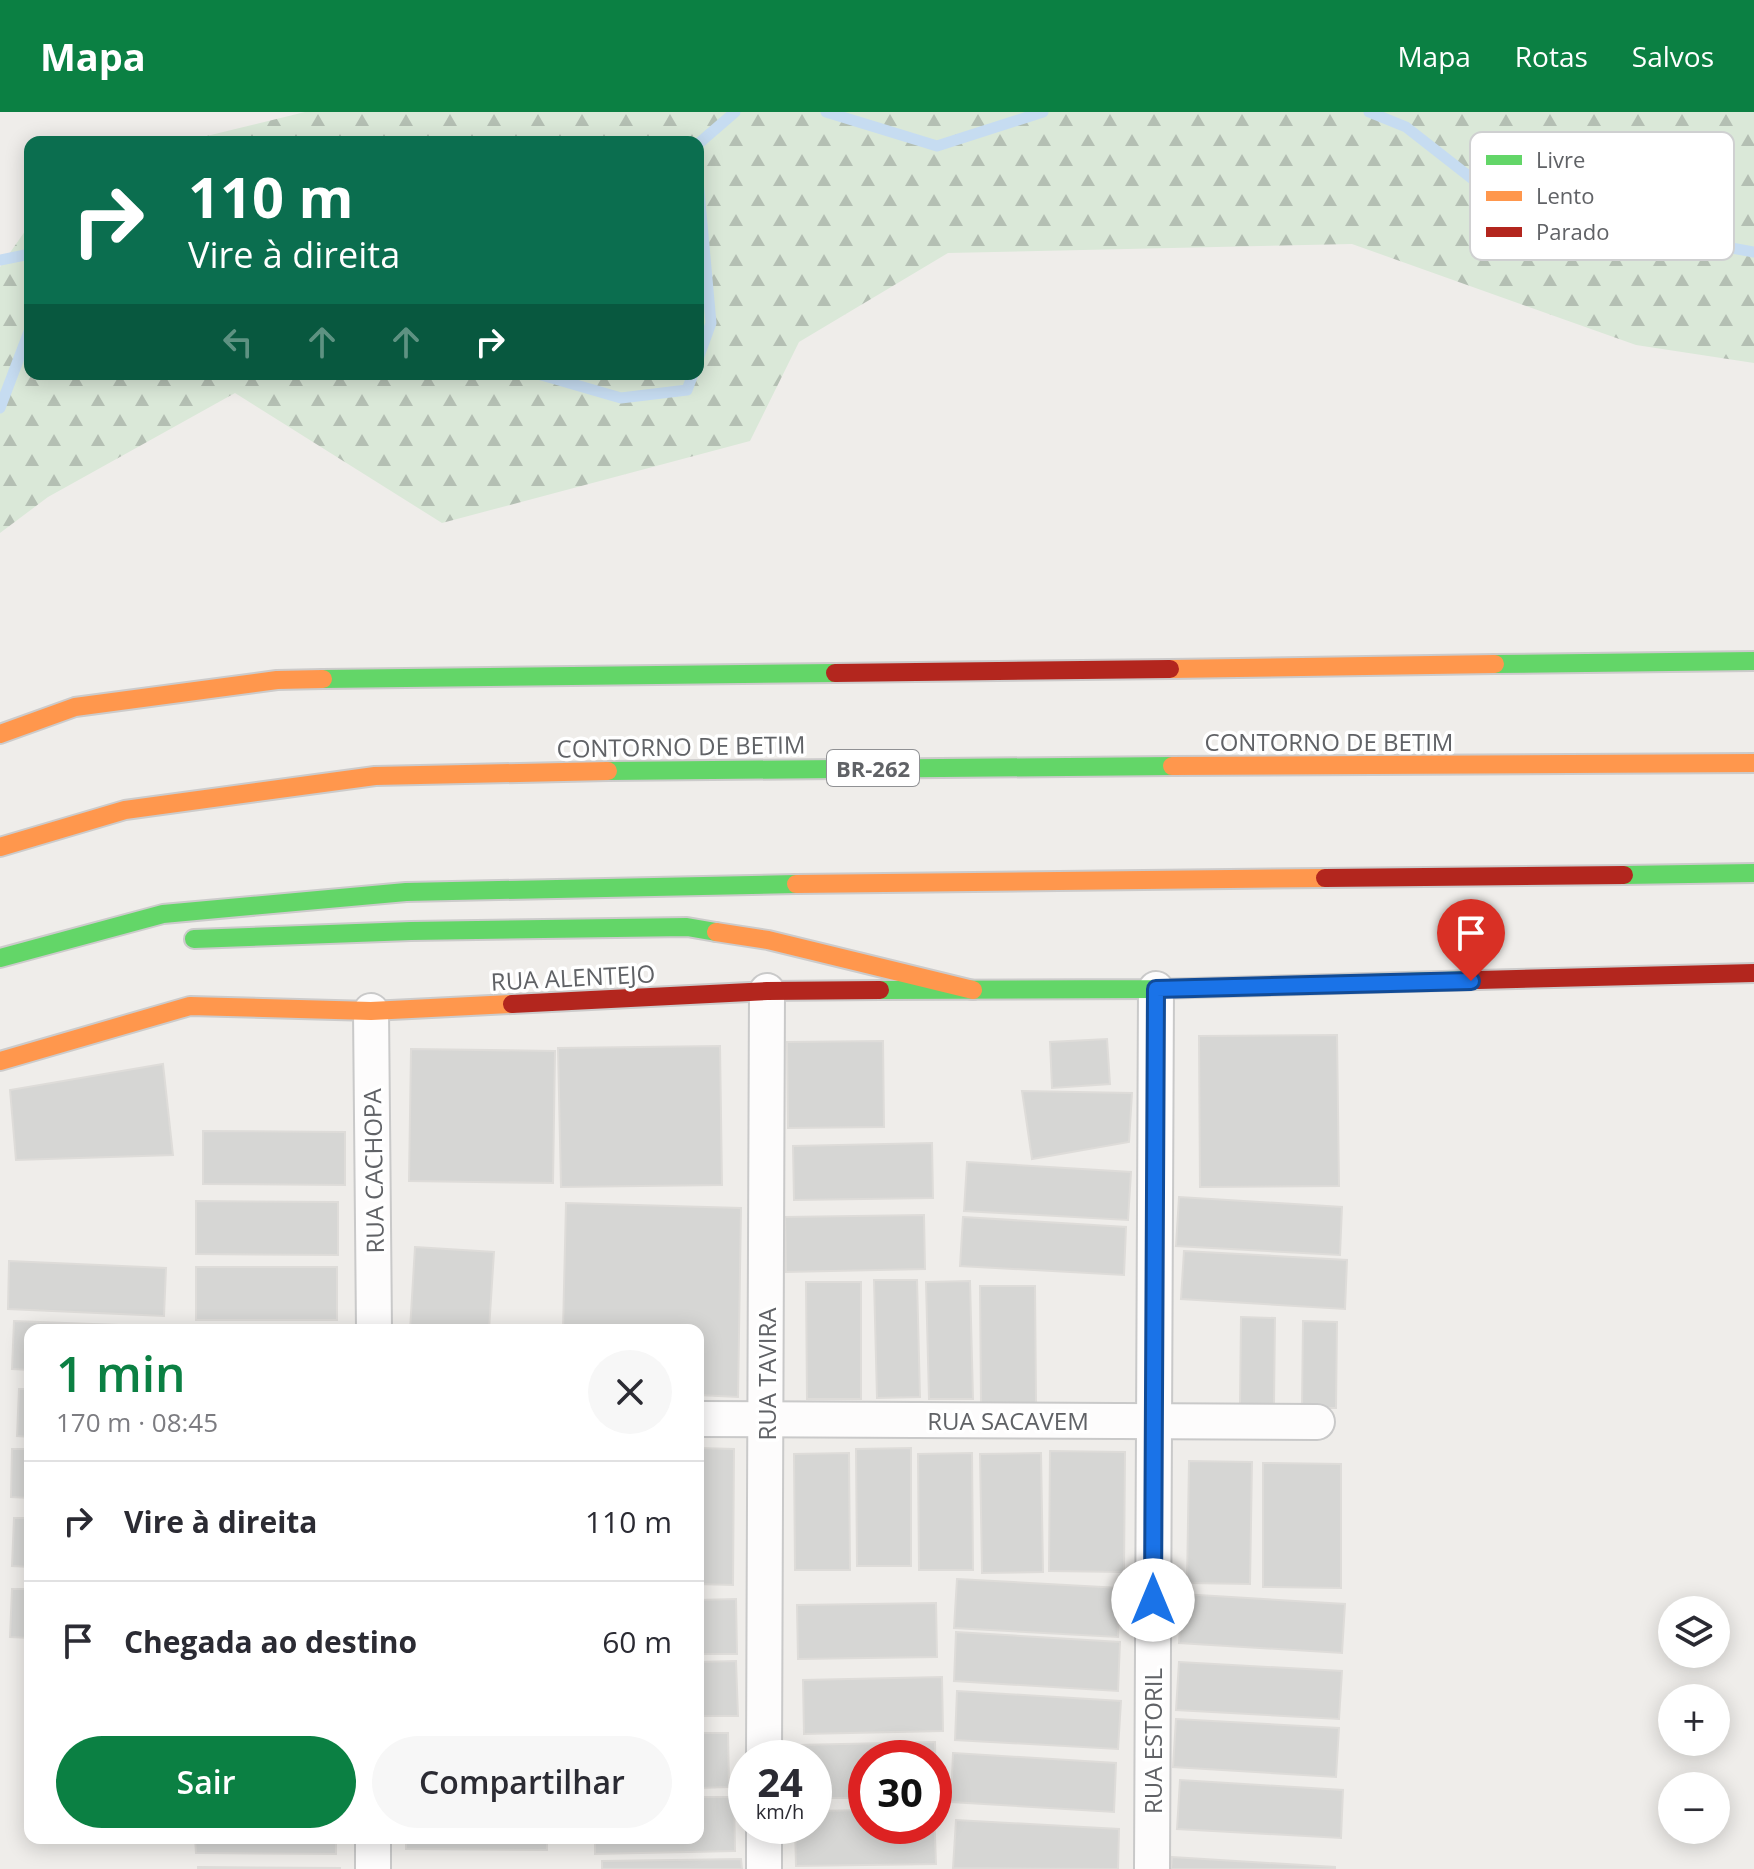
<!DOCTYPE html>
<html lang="pt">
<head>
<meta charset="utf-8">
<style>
	:root { --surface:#fff; --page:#f7f7f7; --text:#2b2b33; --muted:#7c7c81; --line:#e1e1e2; --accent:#0b8043 }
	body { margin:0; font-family:"Open Sans",sans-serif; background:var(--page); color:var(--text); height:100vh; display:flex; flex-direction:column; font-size:30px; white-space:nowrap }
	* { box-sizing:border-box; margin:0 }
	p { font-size:26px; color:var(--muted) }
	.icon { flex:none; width:44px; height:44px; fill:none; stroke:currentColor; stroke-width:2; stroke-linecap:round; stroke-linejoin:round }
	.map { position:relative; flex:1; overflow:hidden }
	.sheet { position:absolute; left:24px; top:1212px; width:680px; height:520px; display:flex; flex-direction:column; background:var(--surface); border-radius:16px; box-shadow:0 4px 20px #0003 }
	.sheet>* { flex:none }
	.banner { position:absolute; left:24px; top:24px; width:680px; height:244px; border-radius:16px; box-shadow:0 4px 20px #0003; background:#0b6e4f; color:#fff; overflow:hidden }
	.controls { position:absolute; left:1658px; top:1484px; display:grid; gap:16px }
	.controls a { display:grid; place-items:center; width:72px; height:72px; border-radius:50%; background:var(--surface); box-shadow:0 4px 20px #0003; font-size:40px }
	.speed { position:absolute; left:728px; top:1628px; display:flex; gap:16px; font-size:40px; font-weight:700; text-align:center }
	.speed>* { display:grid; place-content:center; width:104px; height:104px; border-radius:50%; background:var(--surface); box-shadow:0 4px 20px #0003; line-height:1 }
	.speed small { font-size:20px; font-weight:400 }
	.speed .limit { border:12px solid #d22; background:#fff; color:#111 }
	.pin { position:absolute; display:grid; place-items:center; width:68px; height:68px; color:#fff; margin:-82px -34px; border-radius:50% 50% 50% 0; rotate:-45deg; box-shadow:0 0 8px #0007 }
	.pin .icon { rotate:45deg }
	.me { position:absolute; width:88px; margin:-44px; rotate:0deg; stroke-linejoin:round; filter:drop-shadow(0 0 6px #0008) }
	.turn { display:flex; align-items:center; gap:28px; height:168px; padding:0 32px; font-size:36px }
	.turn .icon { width:104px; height:104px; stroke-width:2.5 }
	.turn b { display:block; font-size:56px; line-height:68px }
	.lanes { display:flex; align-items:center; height:76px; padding:0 32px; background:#0003; justify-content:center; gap:40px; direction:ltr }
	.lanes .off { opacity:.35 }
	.round { display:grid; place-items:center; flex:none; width:84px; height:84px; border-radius:42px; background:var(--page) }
	.overview { display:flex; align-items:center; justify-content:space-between; height:136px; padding:0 32px }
	h1 { font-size:48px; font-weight:600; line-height:60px; color:var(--accent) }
	.cta { display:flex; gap:16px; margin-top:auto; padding:16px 32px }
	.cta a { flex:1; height:92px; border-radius:48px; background:var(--accent); color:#fff; font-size:32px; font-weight:600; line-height:92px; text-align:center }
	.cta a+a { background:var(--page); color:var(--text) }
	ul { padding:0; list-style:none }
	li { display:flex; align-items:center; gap:24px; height:120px; padding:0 32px; border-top:2px solid var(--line) }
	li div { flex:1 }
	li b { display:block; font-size:30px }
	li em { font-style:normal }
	header { display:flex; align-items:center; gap:48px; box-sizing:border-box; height:112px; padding:0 40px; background:var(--accent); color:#fff }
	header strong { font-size:38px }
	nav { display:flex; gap:44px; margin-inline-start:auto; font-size:28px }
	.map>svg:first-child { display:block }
	.forest { fill:url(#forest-firs) }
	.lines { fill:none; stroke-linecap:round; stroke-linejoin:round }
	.stream { stroke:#c6dcf1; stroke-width:11 }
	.building { fill:#d6d6d4; stroke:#dedcd9; stroke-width:2 }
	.street-casing { stroke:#c9c9c9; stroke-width:38 }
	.fast-casing { stroke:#cccbcb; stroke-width:22 }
	.slow-casing { stroke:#cccbcb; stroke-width:22 }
	.jam-casing { stroke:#cccbcb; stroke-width:22 }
	.street { stroke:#fdfcfc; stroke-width:34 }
	.fast { stroke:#63d668; stroke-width:18 }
	.slow { stroke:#ff974d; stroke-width:18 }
	.jam { stroke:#b3261e; stroke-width:18 }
	.route-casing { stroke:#114b97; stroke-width:20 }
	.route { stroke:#1a73e8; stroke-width:14 }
	.labels { text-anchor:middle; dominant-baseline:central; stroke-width:7; stroke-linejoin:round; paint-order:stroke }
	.shield { fill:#fff; stroke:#909194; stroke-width:2 }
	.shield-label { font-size:22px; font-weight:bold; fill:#606266 }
	.street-label { font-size:24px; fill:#606266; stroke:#fff }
	.key { fill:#fff; stroke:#cfd0d1; stroke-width:2 }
	.key-label { font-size:22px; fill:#606266 }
</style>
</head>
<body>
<header>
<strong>Mapa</strong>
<nav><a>Mapa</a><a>Rotas</a><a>Salvos</a></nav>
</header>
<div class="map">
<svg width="1754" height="1757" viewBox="0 0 1754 1757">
	<defs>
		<pattern id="forest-firs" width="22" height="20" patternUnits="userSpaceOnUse" patternTransform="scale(2)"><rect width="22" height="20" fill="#dae8d8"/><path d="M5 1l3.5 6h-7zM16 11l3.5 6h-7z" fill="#b4bfb3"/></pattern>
	</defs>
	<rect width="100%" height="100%" fill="#efedea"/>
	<path class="forest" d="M305 0H1754V251L1636 233 1352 132 948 141 799 230 750 329 442 411 235 281 48 385 0 421V155L30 112V262H698V30H182Z"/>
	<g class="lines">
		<g class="stream">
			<path d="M826 0 937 34 1043 0"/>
			<path d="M1369 0 1406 15 1507 94 1596 124 1715 133 1754 140"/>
			<path d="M698 32 735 0"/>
			<path d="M698 68 711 211 698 247"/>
			<path d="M0 148 30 142"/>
			<path d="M538 262 621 286 687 278 693 262"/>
			<path d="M0 296 30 217"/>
		</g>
	</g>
	<g class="building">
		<path d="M1337 923 1339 1074 1200 1075 1199 924Z"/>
		<path d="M1107 927 1110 972 1052 976 1050 930Z"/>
		<path d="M883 929 884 1015 788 1016 787 930Z"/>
		<path d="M720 934 722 1073 561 1075 558 936Z"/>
		<path d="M411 937 555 939 553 1071 409 1069Z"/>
		<path d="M163 952 173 1043 16 1048 10 978Z"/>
		<path d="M1022 979 1132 981 1129 1030 1032 1047Z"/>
		<path d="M203 1019 345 1020V1073L203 1072Z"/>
		<path d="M932 1031 933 1086 794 1088 793 1034Z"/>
		<path d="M967 1050 1131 1060 1128 1108 964 1099Z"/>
		<path d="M1179 1085 1342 1095 1340 1143 1176 1134Z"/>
		<path d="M196 1089 338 1090V1143L196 1142Z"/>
		<path d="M566 1091 741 1096 738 1285 698 1283V1218H563Z"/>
		<path d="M924 1103 925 1157 786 1160 785 1105Z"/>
		<path d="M963 1105 1126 1115 1124 1163 960 1154Z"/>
		<path d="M415 1135 494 1140 489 1218H410Z"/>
		<path d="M1184 1139 1347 1148 1345 1197 1181 1187Z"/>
		<path d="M9 1149 166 1156 164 1204 8 1197Z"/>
		<rect x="196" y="1155" width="141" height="53"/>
		<path d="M874 1168H917L920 1285 877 1286Z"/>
		<path d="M970 1169 973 1287H929L926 1170Z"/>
		<path d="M806 1170H861V1287H807Z"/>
		<path d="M980 1174H1035L1036 1291H981Z"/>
		<path d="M1241 1205 1275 1206 1274 1292H1240Z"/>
		<path d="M14 1209 170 1215V1218H30V1258L12 1257Z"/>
		<path d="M1303 1209 1337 1210 1336 1296H1302Z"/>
		<path d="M19 1277H30V1325L17 1324Z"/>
		<path d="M698 1336 734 1337 733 1473 698 1472Z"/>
		<path d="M911 1336V1454H857L856 1337Z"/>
		<path d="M12 1337H30V1386L11 1385Z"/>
		<path d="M1050 1339 1125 1340 1124 1460 1049 1459Z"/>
		<path d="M849 1341 850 1458H795L794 1342Z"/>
		<path d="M972 1341 973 1458H919L918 1342Z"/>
		<path d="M1041 1341 1043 1460 982 1461 980 1342Z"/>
		<path d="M1189 1349 1252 1350 1250 1472 1187 1471Z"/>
		<path d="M1263 1351 1341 1352V1476L1263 1475Z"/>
		<path d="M14 1406H30V1455L12 1454Z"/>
		<path d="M957 1467 1120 1476 1118 1525 954 1516Z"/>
		<path d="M12 1477H30V1526L10 1525Z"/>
		<path d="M1182 1482 1345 1492 1342 1541 1179 1531Z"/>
		<path d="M736 1487 737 1542H698V1488Z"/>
		<path d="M936 1491 937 1545 798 1547 797 1493Z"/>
		<path d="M956 1520 1120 1530 1118 1579 954 1569Z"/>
		<path d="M736 1549 738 1604H698V1550Z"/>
		<path d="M1179 1550 1342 1559 1339 1607 1176 1598Z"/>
		<path d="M942 1565 943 1619 804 1622 803 1568Z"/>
		<path d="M957 1579 1121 1589 1118 1637 955 1628Z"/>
		<path d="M1176 1607 1339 1616 1336 1665 1173 1655Z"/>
		<path d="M698 1621H728L729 1675 698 1676Z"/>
		<path d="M935 1630 936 1684 934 1646H866V1686H814V1646H796V1633Z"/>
		<path d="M953 1641 1116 1651 1114 1700 951 1690Z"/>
		<path d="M1180 1668 1343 1678 1341 1726 1177 1717Z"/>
		<path d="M698 1685H734L735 1739 595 1742V1726H698Z"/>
		<path d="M934 1697 936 1752 796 1754 795 1714H814V1699L866 1698V1714H934Z"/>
		<path d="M956 1708 1119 1717 1118 1757 953 1756Z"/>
		<path d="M195 1726H336V1742L196 1741Z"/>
		<path d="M406 1726H547V1738L406 1737Z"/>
		<path d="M1172 1745 1335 1755V1757H1171Z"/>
		<path d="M741 1747 742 1757H602V1749Z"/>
		<path d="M198 1755 340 1756V1757H198Z"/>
	</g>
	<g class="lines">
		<defs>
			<g id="street">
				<path d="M371 899 374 1218"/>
				<path d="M698 1307 1317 1310"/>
				<path d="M764 1646 767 879"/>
				<path d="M373 1757V1726"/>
				<path d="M764 1757V1714"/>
				<path d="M1152 1757 1156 877"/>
			</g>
			<g id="fast">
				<path d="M1495 552 1754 549"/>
				<path d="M323 567 835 561"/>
				<path d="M608 659 1172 654"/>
				<path d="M1624 763 1754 761"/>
				<path d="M194 827 411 819 687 815 716 820"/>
				<path d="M0 846 163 802 406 780 796 772"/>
				<path d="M880 878 1156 877 1478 868"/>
			</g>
			<g id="slow">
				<path d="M1170 557 1495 552"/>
				<path d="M0 622 75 595 277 568 323 567"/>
				<path d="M1172 654 1754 651"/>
				<path d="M0 735 125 698 375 664 608 659"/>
				<path d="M796 772 1325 766"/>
				<path d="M716 820 768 828 973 878"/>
				<path d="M0 949 190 894 371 899 512 892"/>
			</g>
			<g id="jam">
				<path d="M835 561 1170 557"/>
				<path d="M1325 766 1624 763"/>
				<path d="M1478 868 1754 861"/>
				<path d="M512 892 767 879 880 878"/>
			</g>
		</defs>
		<use href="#street" class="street-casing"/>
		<use href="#fast" class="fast-casing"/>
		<use href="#slow" class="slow-casing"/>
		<use href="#jam" class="jam-casing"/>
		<use href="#street" class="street"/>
		<use href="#fast" class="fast"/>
		<use href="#slow" class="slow"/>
		<use href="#jam" class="jam"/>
	</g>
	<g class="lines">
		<defs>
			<path id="route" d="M1153 1488 1156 877 1471 869"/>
		</defs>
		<use href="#route" class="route-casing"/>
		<use href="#route" class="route"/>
	</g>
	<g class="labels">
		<rect class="shield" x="827" y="638" width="92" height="36" rx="6"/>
		<g class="shield-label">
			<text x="873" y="656">BR-262</text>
		</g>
		<g class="street-label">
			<text x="1329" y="629">CONTORNO DE BETIM</text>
			<text transform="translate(681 634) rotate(-1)">CONTORNO DE BETIM</text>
			<text transform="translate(573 865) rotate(-3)">RUA ALENTEJO</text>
			<text transform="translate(373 1059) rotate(-91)">RUA CACHOPA</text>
			<text transform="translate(766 1262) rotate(-90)">RUA TAVIRA</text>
			<text x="1008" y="1308">RUA SACAVEM</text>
			<text transform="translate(1152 1629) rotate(-90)">RUA ESTORIL</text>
		</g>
	</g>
	<rect x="1470" y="20" width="264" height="128" rx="12" class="key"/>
	<rect x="1486" y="43" width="36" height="10" fill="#63d668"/>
	<rect x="1486" y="79" width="36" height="10" fill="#ff974d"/>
	<rect x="1486" y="115" width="36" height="10" fill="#b3261e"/>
	<g class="key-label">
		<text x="1536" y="56">Livre</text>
		<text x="1536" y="92">Lento</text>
		<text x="1536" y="128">Parado</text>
	</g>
</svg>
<div class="controls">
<a><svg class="icon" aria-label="layers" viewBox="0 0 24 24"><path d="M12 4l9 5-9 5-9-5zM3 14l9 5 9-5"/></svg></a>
<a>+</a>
<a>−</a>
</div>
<div class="speed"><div>24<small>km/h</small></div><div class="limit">30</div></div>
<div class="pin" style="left:1471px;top:869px;background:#d93025"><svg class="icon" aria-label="arrive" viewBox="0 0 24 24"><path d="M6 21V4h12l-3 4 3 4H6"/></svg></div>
<svg class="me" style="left:1153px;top:1488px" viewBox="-20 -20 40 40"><circle r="19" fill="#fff"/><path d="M0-13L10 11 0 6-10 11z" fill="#1a73e8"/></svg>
<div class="banner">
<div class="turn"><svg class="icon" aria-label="right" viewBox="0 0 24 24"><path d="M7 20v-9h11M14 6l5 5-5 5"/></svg><div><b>110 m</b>Vire à direita</div></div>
<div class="lanes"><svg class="icon off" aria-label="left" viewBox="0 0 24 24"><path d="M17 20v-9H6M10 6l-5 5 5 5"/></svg><svg class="icon off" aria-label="ahead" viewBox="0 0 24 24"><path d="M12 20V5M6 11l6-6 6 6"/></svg><svg class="icon off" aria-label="ahead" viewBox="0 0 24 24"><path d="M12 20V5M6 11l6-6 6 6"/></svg><svg class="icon" aria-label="right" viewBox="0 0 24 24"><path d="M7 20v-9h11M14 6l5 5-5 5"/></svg></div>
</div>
<section class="sheet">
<div class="overview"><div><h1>1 min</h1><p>170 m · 08:45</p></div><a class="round"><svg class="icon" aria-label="close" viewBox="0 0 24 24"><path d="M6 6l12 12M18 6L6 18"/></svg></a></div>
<ul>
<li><svg class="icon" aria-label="right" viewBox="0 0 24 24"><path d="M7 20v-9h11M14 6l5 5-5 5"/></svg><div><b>Vire à direita</b></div><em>110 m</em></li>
<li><svg class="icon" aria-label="arrive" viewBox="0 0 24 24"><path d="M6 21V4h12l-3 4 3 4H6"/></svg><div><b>Chegada ao destino</b></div><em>60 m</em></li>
</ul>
<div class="cta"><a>Sair</a><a>Compartilhar</a></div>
</section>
</div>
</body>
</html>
